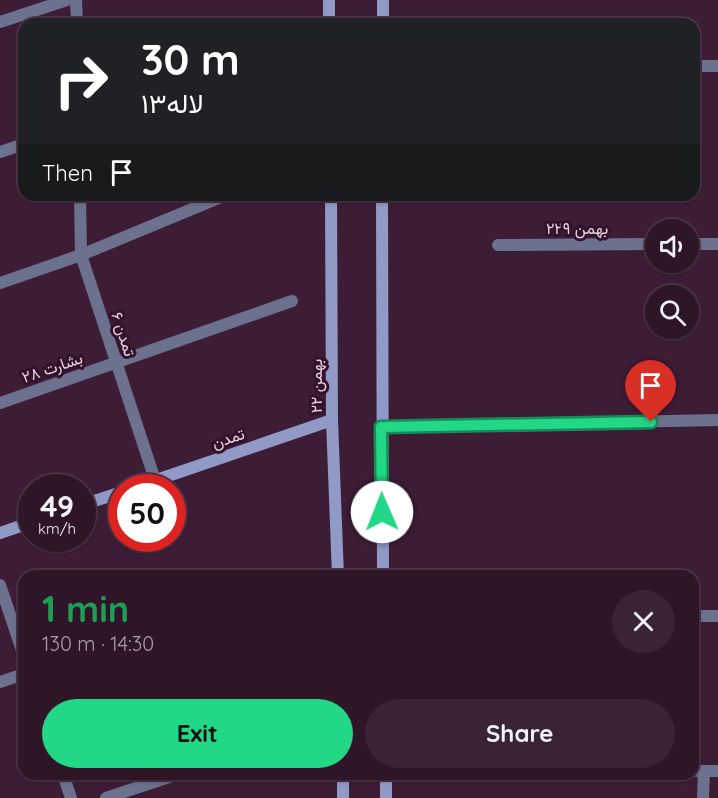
<!DOCTYPE html>
<html lang="en">
<head>
<meta charset="utf-8">
<style>
	:root { --surface:#2e1628; --page:#3a2334; --text:#f1f3f6; --muted:#a79fa8; --line:#493545; --accent:#22d887 }
	body { margin:0; font-family:Quicksand,Vazirmatn,sans-serif; background:var(--page); color:var(--text); height:100vh; display:flex; flex-direction:column; font-size:22px; white-space:nowrap }
	* { box-sizing:border-box; margin:0 }
	p { font-size:20px; color:var(--muted) }
	.icon { flex:none; width:33px; height:33px; fill:none; stroke:currentColor; stroke-width:2; stroke-linecap:round; stroke-linejoin:round }
	.map { position:relative; flex:1; overflow:hidden }
	.panel { position:absolute; left:18px; top:570px; width:681px; height:210px; display:flex; flex-direction:column; background:var(--surface); border-radius:18px; box-shadow:0 2px 4px #0004,0 0 0 2px var(--line) }
	.panel>* { flex:none }
	.guide { position:absolute; left:18px; top:18px; width:682px; height:183px; border-radius:18px; box-shadow:0 2px 4px #0004,0 0 0 2px var(--line); background:#202124; color:#fff; overflow:hidden }
	.tools { position:absolute; left:645px; top:219px; display:grid; gap:12px }
	.tools a { display:grid; place-items:center; width:54px; height:54px; border-radius:50%; background:var(--surface); box-shadow:0 2px 4px #0004,0 0 0 2px var(--line); font-size:30px }
	.speed { position:absolute; left:18px; top:474px; display:flex; gap:12px; font-size:30px; font-weight:700; text-align:center }
	.speed>* { display:grid; place-content:center; width:78px; height:78px; border-radius:50%; background:var(--surface); box-shadow:0 2px 4px #0004,0 0 0 2px var(--line); line-height:1 }
	.speed small { font-size:15px; font-weight:400 }
	.speed .limit { border:9px solid #d22; background:#fff; color:#111 }
	.pin { position:absolute; display:grid; place-items:center; width:51px; height:51px; color:#fff; margin:-62px -26px; border-radius:50% 50% 50% 0; rotate:-45deg; box-shadow:0 0 6px #0007 }
	.pin .icon { rotate:45deg }
	.me { position:absolute; width:66px; margin:-33px; rotate:359deg; stroke-linejoin:round; filter:drop-shadow(0 0 4px #0008) }
	.turn { display:flex; align-items:center; gap:21px; height:126px; padding:0 24px; font-size:27px }
	.turn .icon { width:78px; height:78px; stroke-width:2.5 }
	.turn b { display:block; font-size:42px; line-height:51px }
	.then { display:flex; align-items:center; height:57px; padding:0 24px; background:#0003; gap:12px; font-size:22px }
	.round { display:grid; place-items:center; flex:none; width:63px; height:63px; border-radius:32px; background:var(--page) }
	.headline { display:flex; align-items:center; justify-content:space-between; height:102px; padding:0 24px }
	h1 { font-size:36px; font-weight:800; line-height:45px; color:#1e9e55 }
	.primary-button { display:flex; gap:12px; margin-top:auto; padding:12px 24px }
	.primary-button a { flex:1; height:69px; border-radius:36px; background:var(--accent); color:#111; font-size:24px; font-weight:800; line-height:69px; text-align:center }
	.primary-button a+a { background:var(--page); color:var(--text) }
	.map>svg:first-child { display:block }
	.lines { fill:none; stroke-linecap:round; stroke-linejoin:round }
	.street { stroke:#6c718e; stroke-width:12 }
	.secondary { stroke:#9199c7; stroke-width:12 }
	.route-casing { stroke:#168c58; stroke-width:15 }
	.route { stroke:#22d887; stroke-width:10 }
	.labels { text-anchor:middle; dominant-baseline:central; stroke-width:6; stroke-linejoin:round; paint-order:stroke }
	.street-label { font-size:16px; fill:#e8d2e1; stroke:#32132b }
</style>
</head>
<body>
<div class="map">
<svg width="718" height="798" viewBox="0 0 718 798">
	<rect width="100%" height="100%" fill="#3d1d36"/>
	<g class="lines">
		<g class="street">
			<path d="M76 0 77 24"/>
			<path d="M0 22 67 0"/>
			<path d="M694 66H718"/>
			<path d="M0 152 24 144"/>
			<path d="M80 195 81 255 155 480"/>
			<path d="M688 244H718"/>
			<path d="M498 245 656 244"/>
			<path d="M0 283 81 255 226 195"/>
			<path d="M0 403 292 301"/>
			<path d="M381 427 718 420"/>
			<path d="M0 585 24 656"/>
			<path d="M693 616H718"/>
			<path d="M0 682 24 674"/>
			<path d="M693 771H718"/>
			<path d="M63 774 71 798"/>
			<path d="M106 798 178 774"/>
			<path d="M703 798 704 771"/>
		</g>
		<g class="secondary">
			<path d="M329 0V24"/>
			<path d="M383 24V0"/>
			<path d="M331 195 332 420 338 576"/>
			<path d="M382 195 383 576"/>
			<path d="M133 488 332 420"/>
			<path d="M82 505 122 492"/>
			<path d="M0 533 32 522"/>
			<path d="M386 774V798"/>
			<path d="M343 798V774"/>
		</g>
	</g>
	<g class="lines">
		<defs>
			<path id="route" d="M382 512 381 427 651 422"/>
		</defs>
		<use href="#route" class="route-casing"/>
		<use href="#route" class="route"/>
	</g>
	<g class="labels">
		<g class="street-label">
			<text x="577" y="228">۲۲بهمن ۹</text>
			<text transform="translate(124 334) rotate(72)">تمدن ۶</text>
			<text transform="translate(52 367) rotate(-19)">بشارت ۲۸</text>
			<text transform="translate(316 386) rotate(-90)">۲۲ بهمن</text>
			<text transform="translate(228 438) rotate(-19)">تمدن</text>
		</g>
	</g>
</svg>
<div class="tools">
<a><svg class="icon" aria-label="sound" viewBox="0 0 24 24"><path d="M4 9h4l5-4v14l-5-4H4zM17 9q2 3 0 6"/></svg></a>
<a><svg class="icon" aria-label="search" viewBox="0 0 24 24"><circle cx="10" cy="10" r="6"/><path d="M15 15l6 6"/></svg></a>
</div>
<div class="speed"><div>49<small>km/h</small></div><div class="limit">50</div></div>
<div class="pin" style="left:651px;top:422px;background:#d93025"><svg class="icon" aria-label="arrive" viewBox="0 0 24 24"><path d="M6 21V4h12l-3 4 3 4H6"/></svg></div>
<svg class="me" style="left:382px;top:512px" viewBox="-20 -20 40 40"><circle r="19" fill="#fff"/><path d="M0-13L10 11 0 6-10 11z" fill="#22d887"/></svg>
<div class="guide">
<div class="turn"><svg class="icon" aria-label="right" viewBox="0 0 24 24"><path d="M7 20v-9h11M14 6l5 5-5 5"/></svg><div><b>30 m</b>لاله۱۳</div></div>
<div class="then">Then<svg class="icon" aria-label="arrive" viewBox="0 0 24 24"><path d="M6 21V4h12l-3 4 3 4H6"/></svg></div>
</div>
<section class="panel">
<div class="headline"><div><h1>1 min</h1><p>130 m · 14:30</p></div><a class="round"><svg class="icon" aria-label="close" viewBox="0 0 24 24"><path d="M6 6l12 12M18 6L6 18"/></svg></a></div>
<div class="primary-button"><a>Exit</a><a>Share</a></div>
</section>
</div>
</body>
</html>
